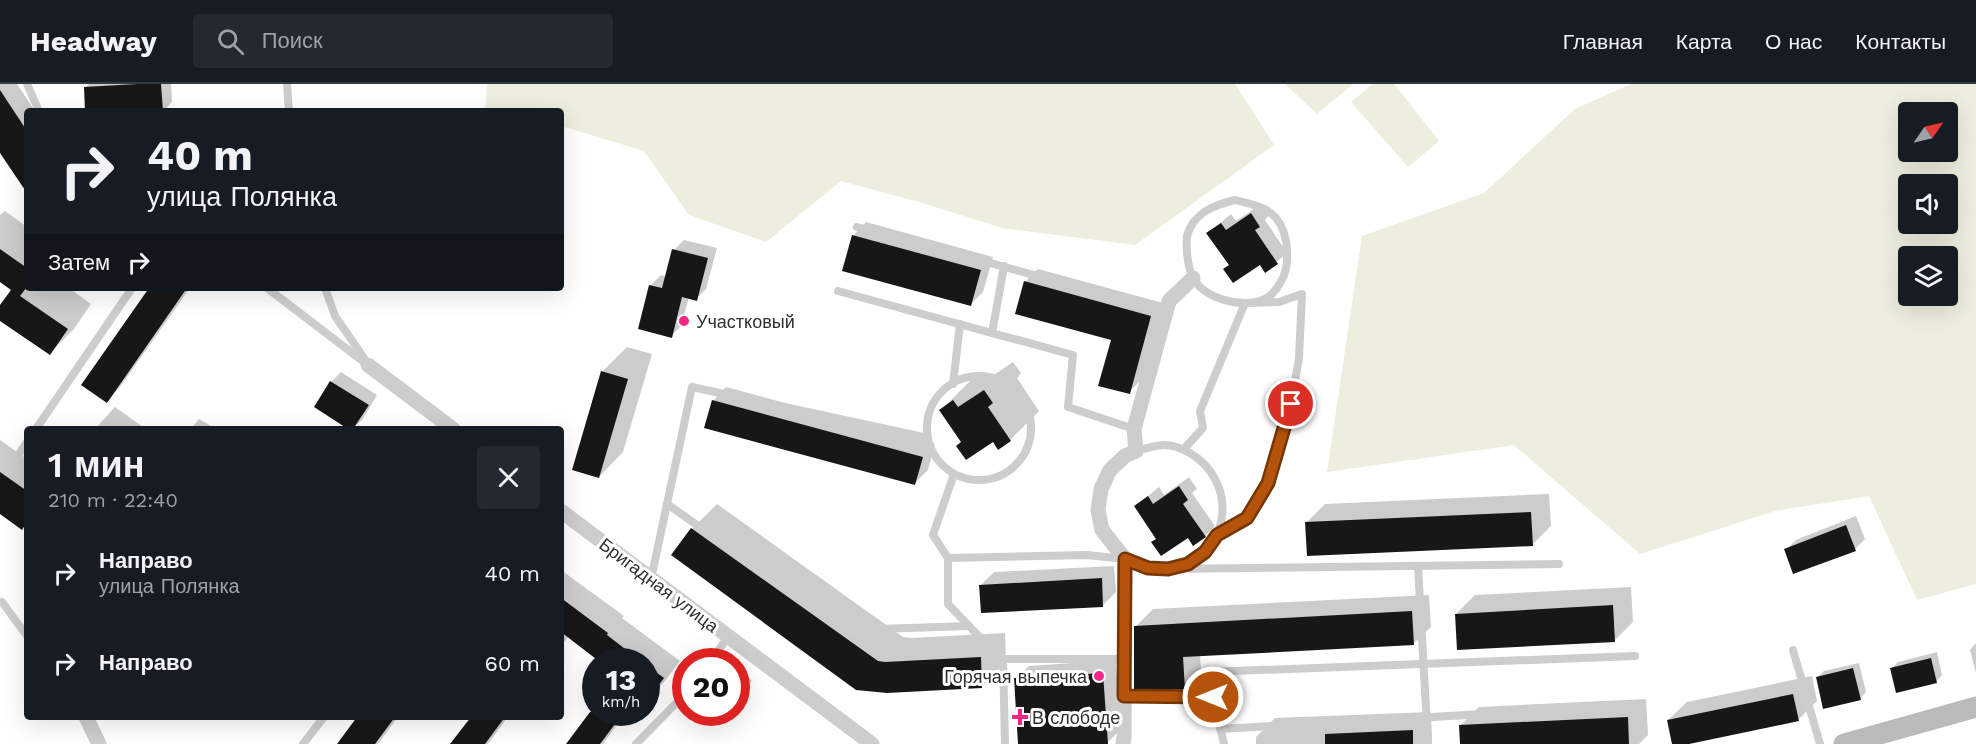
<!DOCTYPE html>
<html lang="ru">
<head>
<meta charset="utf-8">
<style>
	:root { --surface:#171b24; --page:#242831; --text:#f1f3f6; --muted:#9ea1a6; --line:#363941 }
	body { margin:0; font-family:"Work Sans",sans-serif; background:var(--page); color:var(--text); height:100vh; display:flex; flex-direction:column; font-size:22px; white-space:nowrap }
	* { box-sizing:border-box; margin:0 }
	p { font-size:20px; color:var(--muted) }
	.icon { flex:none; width:33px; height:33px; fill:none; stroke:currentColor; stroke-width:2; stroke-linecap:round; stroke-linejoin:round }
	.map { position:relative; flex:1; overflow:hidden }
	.details { position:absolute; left:24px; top:342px; width:540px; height:294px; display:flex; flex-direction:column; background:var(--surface); border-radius:6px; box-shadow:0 6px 24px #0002 }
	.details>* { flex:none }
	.top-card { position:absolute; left:24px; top:24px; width:540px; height:183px; border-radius:6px; box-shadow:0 6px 24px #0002; background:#171b24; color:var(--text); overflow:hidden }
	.needle { width:39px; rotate:56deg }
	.controls { position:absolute; left:1898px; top:18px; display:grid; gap:12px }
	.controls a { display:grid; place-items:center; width:60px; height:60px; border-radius:6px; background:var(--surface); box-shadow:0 6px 24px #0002; font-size:30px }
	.speed { position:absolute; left:582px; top:564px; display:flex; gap:12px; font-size:30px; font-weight:700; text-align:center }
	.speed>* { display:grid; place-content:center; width:78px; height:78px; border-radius:50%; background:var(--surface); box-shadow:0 6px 24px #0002; line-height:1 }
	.speed small { font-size:15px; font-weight:400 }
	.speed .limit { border:9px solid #d22; background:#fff; color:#111 }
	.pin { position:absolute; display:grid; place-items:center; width:51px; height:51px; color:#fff; margin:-26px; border:3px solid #fff; border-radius:50%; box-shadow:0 2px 6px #0007 }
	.me { position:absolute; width:66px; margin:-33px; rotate:270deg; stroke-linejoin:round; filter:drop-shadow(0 0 4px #0008) }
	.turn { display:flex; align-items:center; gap:21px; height:126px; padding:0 24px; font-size:27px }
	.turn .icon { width:78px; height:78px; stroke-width:2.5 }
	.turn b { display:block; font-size:42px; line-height:51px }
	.then { display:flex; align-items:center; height:57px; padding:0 24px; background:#0003; gap:12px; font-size:22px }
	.round { display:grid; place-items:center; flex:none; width:63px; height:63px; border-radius:6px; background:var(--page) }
	.overview { display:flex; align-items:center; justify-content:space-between; height:102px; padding:0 24px }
	h1 { font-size:36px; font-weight:600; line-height:45px }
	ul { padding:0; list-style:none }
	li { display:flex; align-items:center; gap:18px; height:90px; padding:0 24px }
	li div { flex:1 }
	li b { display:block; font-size:22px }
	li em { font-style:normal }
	header { display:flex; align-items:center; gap:36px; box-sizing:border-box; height:84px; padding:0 30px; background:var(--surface); border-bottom:2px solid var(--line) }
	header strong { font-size:28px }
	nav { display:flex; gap:33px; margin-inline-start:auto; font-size:21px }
	.search { width:420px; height:54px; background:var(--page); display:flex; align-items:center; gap:15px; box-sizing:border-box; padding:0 21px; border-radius:6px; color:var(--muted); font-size:22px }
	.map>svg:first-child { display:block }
	.green { fill:#edeedd; fill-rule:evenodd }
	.shadow { fill:#0003 }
	.building { fill:#171717 }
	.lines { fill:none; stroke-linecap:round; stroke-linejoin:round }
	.lane { stroke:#cdcdcd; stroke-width:8 }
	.street { stroke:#cdcdcd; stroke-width:15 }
	.secondary { stroke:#bababa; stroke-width:21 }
	.route-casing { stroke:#753606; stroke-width:15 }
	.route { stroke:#b45309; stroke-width:10 }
	.poi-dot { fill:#f52587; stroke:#fff; stroke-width:2 }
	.labels { text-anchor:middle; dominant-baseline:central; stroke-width:6; stroke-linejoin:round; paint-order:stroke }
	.poi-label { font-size:18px; fill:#303030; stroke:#fff; text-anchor:start }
	.street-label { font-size:18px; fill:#303030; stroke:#fff }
</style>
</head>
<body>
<header>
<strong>Headway</strong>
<div class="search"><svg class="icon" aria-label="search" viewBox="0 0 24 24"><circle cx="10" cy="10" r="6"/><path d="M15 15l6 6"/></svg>Поиск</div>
<nav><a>Главная</a><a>Карта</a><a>О нас</a><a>Контакты</a></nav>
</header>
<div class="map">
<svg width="1976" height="660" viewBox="0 0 1976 660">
	<rect width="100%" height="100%" fill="#fff"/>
	<g class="green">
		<path d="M487 0H1235L1274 61 1135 161 1002 144 919 118 841 97 766 158 689 131 644 67 561 42V27H485Z"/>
		<path d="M1285 0H1353L1317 30Z"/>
		<path d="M1373 0H1394L1439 57 1408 83 1351 18Z"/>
		<path d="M1631 0H1976V500L1917 516 1869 412 1775 427 1640 470 1514 361 1327 388 1362 152 1484 109 1575 25ZM1908 28H1947V68H1908ZM1908 100H1947V140H1908ZM1908 172H1947V212H1908Z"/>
	</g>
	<g class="shadow">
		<path d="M0 0H17L35 27H27V107L0 66Z"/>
		<path d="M89 0H171L172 18 164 27H87L86 3Z"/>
		<path d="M1261 120 1269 131 1265 136 1287 169 1266 187 1260 178 1230 181 1208 149 1231 130 1236 137Z"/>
		<path d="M5 127 27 143V204H69L91 220 74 245 50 269 0 235V224L13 205 0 196V131Z"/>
		<path d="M866 138 993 173 983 208 970 221 853 152Z"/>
		<path d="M684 156 717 164 706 205 696 215 689 213 681 242 671 252 640 244 651 201 661 191 667 193 674 166Z"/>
		<path d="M1038 185 1163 219 1142 295 1129 308 1113 255 1025 198Z"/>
		<path d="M151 204H190L120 303 107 317Z"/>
		<path d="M627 263 652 270 623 368 599 393 574 385 603 287Z"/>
		<path d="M1013 278 1021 289 1017 294 1039 327 1010 356 999 364 993 355 963 357 941 326 970 297 983 288 988 295Z"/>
		<path d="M341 288 377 311 362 336 352 345 331 298Z"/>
		<path d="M726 303 935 360 928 386 915 399 713 317Z"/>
		<path d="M115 323 146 345H95Z"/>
		<path d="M199 335 213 343 211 345H191Z"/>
		<path d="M0 356 27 375V438L21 444 0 429Z"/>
		<path d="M1189 393 1197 405 1192 409 1215 442 1205 452 1158 454 1136 422 1159 403 1164 411Z"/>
		<path d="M1549 410 1551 442 1532 461 1306 439 1325 420Z"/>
		<path d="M717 420 903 553 911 554 1005 549 1006 578 982 602 887 608 692 445Z"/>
		<path d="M1856 432 1865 455 1855 465 1786 466 1796 456Z"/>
		<path d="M1114 482 1116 508 1103 521 981 501 994 488Z"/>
		<path d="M561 486 624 532 622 534 680 577 664 598 647 615 646 578H603L569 552 561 562Z"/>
		<path d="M1631 503 1633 538 1615 556 1456 530 1475 511Z"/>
		<path d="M1429 511 1431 543 1413 560 1200 571 1201 586 1184 603 1136 542 1153 525Z"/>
		<path d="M1976 559V589L1970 566Z"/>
		<path d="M1937 568 1942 591 1936 598 1892 584 1898 578Z"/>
		<path d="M1116 576 1120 646 1107 659 1020 660 1015 595 1029 582Z"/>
		<path d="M1859 579 1866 608 1860 615 1817 594 1824 587Z"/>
		<path d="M737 583 752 597 736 613V583Z"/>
		<path d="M1812 592 1817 617 1798 636 1682 660H1673L1668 636 1687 618Z"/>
		<path d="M1646 615 1648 651 1639 660H1461L1460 642 1479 623Z"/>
		<path d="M596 623V628H626L603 660H568Z"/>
		<path d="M1431 628 1432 656 1428 660H1256V653L1275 634Z"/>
		<path d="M359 633H398L378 660H339Z"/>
		<path d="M473 633H508L488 660H452Z"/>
	</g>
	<g class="building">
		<path d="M137 0H161L163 27H85L84 3Z"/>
		<path d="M0 6 27 47V109L0 69Z"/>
		<path d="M1251 129 1260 143 1255 146 1278 180 1265 189 1260 181 1233 199 1223 185 1229 181 1206 149 1221 139 1226 146Z"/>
		<path d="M852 151 981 186 971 222 842 187Z"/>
		<path d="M0 165 27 184V203L20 212 68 245 50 271 0 237V221L11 206 0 198Z"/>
		<path d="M672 165 708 174 697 217 682 213 672 254 638 245 649 201 662 204Z"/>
		<path d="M1024 197 1151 232 1130 310 1098 302 1111 256 1015 230Z"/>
		<path d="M149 204H187L107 319 81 301Z"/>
		<path d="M601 287 628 295 599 394 572 386Z"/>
		<path d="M330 297 369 321 353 345H348L314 323Z"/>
		<path d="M984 306 993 319 988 323 1011 357 998 366 993 358 966 376 956 362 961 358 939 326 953 316 958 323Z"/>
		<path d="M712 316 923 373 915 401 704 344Z"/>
		<path d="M0 388 27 407V438L22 446 0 430Z"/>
		<path d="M1179 402 1188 416 1183 420 1206 453 1193 462 1188 454 1161 472 1151 458 1156 455 1134 422 1148 412 1153 420Z"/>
		<path d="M1531 428 1533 462 1307 472 1305 438Z"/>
		<path d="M1846 441 1856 467 1793 490 1784 465Z"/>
		<path d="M691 444 878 577 885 578 981 573 982 604 887 609 856 606 671 471Z"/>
		<path d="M1102 494 1103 523 981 529 979 501Z"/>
		<path d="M561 514 608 549 607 551 642 578H600L561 548Z"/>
		<path d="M1613 521 1615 558 1457 566 1455 530Z"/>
		<path d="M1412 527 1414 561 1183 573 1185 605 1134 606V542Z"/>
		<path d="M1931 574 1937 599 1896 609 1890 584Z"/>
		<path d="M646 581 664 594 646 618Z"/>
		<path d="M1853 584 1861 616 1823 625 1816 593Z"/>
		<path d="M1103 589 1108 660H1018L1014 594Z"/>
		<path d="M1793 610 1799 637 1689 660H1672L1667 636Z"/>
		<path d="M590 628H624L600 660H566Z"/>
		<path d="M357 633H395L375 660H337Z"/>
		<path d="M471 633H505L485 660H450Z"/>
		<path d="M1628 633 1629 660H1460L1459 641Z"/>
		<path d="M1413 646V660H1325V650Z"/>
	</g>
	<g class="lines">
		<g class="lane">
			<path d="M27 0 39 27"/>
			<path d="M287 0 289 27"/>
			<path d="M1235 116C1248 119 1267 123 1276 134 1289 149 1291 183 1280 199 1276 206 1269 215 1260 217 1239 223 1207 215 1194 196 1190 190 1188 178 1187 170 1187 164 1186 157 1187 152 1193 129 1214 121 1235 116Z"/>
			<path d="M857 143 1167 227"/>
			<path d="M0 148 27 149"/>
			<path d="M267 204 368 281"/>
			<path d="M325 204 335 232 364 274"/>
			<path d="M838 207 1073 271 1068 323 1134 345"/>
			<path d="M992 249 1004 182"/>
			<circle cx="979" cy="344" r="52"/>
			<path d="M953 300 960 240"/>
			<path d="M36 345 132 204"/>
			<path d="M1184 365 1203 344 1200 327 1245 219 1279 218 1302 210 1299 274 1291 320 1268 399 1247 434 1217 451"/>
			<path d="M1136 367C1145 365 1155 361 1164 361 1172 361 1183 365 1190 369 1237 397 1233 466 1178 482"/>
			<path d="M0 375 15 376 27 358"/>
			<path d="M954 390 933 451 948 474 1087 471 1125 475 1148 484 1168 485 1559 480"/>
			<path d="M667 420 848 546 969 542"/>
			<path d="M948 474V520L989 563 1003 575H1125"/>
			<path d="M1418 482 1428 660"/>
			<path d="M651 495 692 303 928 354"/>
			<path d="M0 518H2L27 552"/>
			<path d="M1793 566 1820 660"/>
			<path d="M1003 575 1005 660"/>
			<path d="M710 578 728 553"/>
			<path d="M1124 612 1213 613"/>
			<path d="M1220 645 1625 622"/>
			<path d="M303 660 324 633"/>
			<path d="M636 660 686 609"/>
			<path d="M1224 660 1207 588 1635 572"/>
		</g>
		<g class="street">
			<path d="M368 281 453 345"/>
			<path d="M561 427 872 660"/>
			<path d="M86 633 99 660"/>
			<path d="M1123 660 1124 654 1125 475 1102 446 1098 426 1101 405 1110 386 1125 372 1136 367 1134 345 1169 217 1193 194"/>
		</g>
		<path class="secondary" d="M1844 660 1976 623"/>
	</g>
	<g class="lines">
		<defs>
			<path id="route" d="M1213 613 1124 612 1125 475 1148 484 1168 485 1188 480 1205 468 1217 451 1247 434 1268 399 1291 320"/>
		</defs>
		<use href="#route" class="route-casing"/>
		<use href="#route" class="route"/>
	</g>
	<g class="poi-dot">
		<circle cx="684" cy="237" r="6"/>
		<circle cx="1099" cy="592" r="6"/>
		<path d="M1017 624h6v6h6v6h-6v6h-6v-6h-6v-6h6z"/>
	</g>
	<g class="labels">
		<g class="poi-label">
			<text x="696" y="237">Участковый</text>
			<text x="1087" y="592" text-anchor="end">Горячая выпечка</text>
			<text x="1032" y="633">В слободе</text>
		</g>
		<g class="street-label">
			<text transform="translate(659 501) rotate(37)">Бригадная улица</text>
		</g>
	</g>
</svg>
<div class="controls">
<a><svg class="needle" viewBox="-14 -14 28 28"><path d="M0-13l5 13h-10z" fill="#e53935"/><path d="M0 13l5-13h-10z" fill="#9ea1a6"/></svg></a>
<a><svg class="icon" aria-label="sound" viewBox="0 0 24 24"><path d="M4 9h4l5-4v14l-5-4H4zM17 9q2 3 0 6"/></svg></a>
<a><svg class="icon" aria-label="layers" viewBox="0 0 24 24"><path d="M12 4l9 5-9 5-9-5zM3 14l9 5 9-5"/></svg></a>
</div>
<div class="speed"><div>13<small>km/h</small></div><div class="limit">20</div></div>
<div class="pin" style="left:1291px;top:320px;background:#d93025"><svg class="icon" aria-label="arrive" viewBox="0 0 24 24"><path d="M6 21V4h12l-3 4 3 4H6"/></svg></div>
<svg class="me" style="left:1213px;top:613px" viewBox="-20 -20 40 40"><circle r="17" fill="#b45309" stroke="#fff" stroke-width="3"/><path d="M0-11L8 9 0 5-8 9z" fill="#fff"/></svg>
<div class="top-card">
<div class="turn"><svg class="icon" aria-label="right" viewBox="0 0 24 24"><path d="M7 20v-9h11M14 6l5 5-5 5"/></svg><div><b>40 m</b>улица Полянка</div></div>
<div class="then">Затем<svg class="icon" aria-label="right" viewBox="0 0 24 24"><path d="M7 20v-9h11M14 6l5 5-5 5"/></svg></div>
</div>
<section class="details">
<div class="overview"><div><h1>1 мин</h1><p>210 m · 22:40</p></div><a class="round"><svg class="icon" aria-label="close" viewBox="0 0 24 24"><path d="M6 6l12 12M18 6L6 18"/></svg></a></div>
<ul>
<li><svg class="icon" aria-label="right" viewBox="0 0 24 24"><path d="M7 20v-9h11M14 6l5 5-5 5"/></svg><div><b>Направо</b><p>улица Полянка</p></div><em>40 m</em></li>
<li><svg class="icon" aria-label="right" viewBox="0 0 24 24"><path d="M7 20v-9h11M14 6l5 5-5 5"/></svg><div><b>Направо</b></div><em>60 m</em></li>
</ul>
</section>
</div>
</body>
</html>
